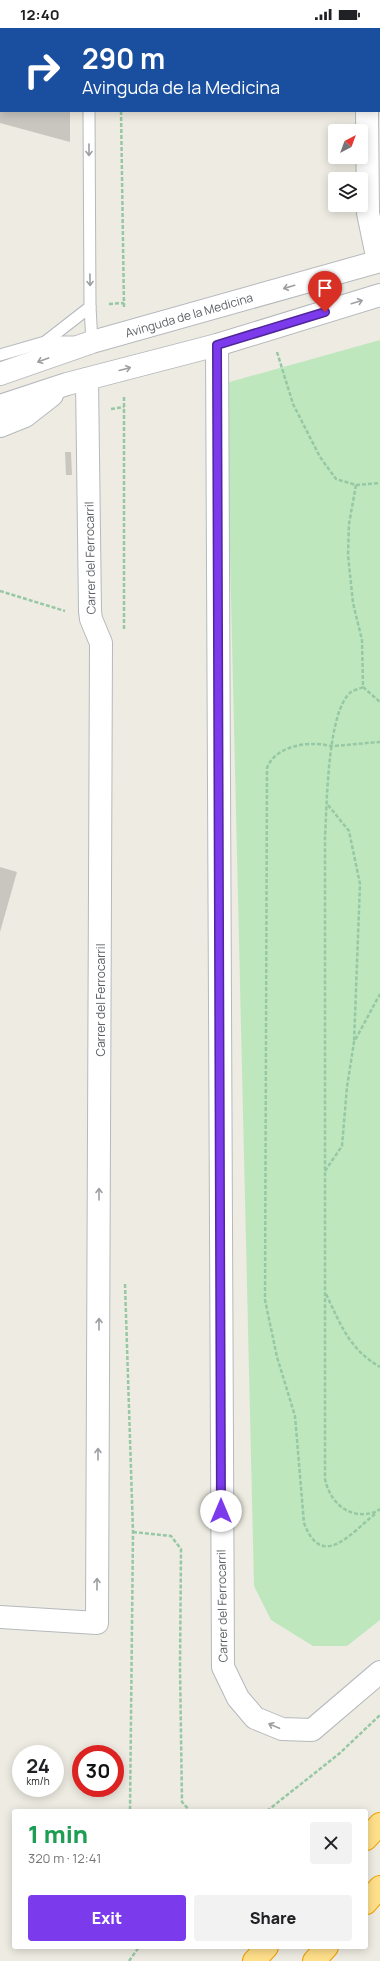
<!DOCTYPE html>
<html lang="en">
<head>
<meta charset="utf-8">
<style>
	:root { --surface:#fff; --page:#f2f2f2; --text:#202124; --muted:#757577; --accent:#7c3aed }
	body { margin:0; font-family:Manrope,sans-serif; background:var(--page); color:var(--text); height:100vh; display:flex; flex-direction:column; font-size:15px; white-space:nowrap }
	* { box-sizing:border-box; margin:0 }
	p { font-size:13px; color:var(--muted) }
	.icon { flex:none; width:22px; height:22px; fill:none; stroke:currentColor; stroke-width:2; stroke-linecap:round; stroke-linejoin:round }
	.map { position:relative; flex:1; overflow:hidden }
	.panel { position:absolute; left:12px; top:1781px; width:356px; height:140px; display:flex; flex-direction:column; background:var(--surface); border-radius:4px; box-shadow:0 2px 10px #0003 }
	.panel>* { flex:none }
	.top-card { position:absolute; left:0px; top:0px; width:380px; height:84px; box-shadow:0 2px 10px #0003; background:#1a4fa0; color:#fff; overflow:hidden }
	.needle { width:26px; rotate:41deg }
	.buttons { position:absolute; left:328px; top:96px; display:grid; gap:8px }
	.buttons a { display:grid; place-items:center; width:40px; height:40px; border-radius:4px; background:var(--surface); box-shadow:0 2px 10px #0003; font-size:20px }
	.speed { position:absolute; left:12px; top:1717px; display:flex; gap:8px; font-size:20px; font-weight:700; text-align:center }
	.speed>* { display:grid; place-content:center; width:52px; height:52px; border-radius:50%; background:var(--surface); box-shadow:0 2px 10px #0003; line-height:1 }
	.speed small { font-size:10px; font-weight:400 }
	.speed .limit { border:6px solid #d22; background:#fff; color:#111 }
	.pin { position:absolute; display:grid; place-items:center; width:34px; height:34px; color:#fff; margin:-41px -17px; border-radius:50% 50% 50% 0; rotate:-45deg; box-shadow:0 0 4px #0007 }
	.pin .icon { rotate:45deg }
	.me { position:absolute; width:44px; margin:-22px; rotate:0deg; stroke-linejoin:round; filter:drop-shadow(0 0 3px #0008) }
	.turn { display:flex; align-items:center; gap:14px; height:84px; padding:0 16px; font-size:18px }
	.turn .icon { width:52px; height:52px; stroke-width:2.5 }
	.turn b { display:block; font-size:28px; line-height:34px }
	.round { display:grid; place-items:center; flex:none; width:42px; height:42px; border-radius:4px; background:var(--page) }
	.headline { display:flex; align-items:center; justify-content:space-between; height:68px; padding:0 16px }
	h1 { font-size:24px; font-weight:800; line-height:30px; color:#1e9e55 }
	.button { display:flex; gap:8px; margin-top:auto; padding:8px 16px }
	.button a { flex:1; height:46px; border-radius:4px; background:var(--accent); color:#fff; font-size:16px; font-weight:800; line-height:46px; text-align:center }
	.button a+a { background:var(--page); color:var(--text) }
	.status { display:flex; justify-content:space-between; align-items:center; height:28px; padding:0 20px; background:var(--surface); direction:ltr }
	.status svg { height:11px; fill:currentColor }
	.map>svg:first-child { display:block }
	.green { fill:#bfe7be }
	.building { fill:#c9c6c0 }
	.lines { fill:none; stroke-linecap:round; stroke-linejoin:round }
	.lane-casing { stroke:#b5b9bd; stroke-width:13 }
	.street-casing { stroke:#b5b9bd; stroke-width:24 }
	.highway-casing { stroke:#f1a100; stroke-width:24 }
	.path { stroke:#96c8a4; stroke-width:2.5; stroke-dasharray:4 2; stroke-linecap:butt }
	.lane { stroke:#fff; stroke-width:11 }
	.street { stroke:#fff; stroke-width:22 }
	.highway { stroke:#ffdf89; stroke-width:22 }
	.oneway { stroke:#9d9fa2 }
	.route-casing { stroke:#51269a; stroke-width:10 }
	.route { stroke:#7c3aed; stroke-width:7 }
	.labels { text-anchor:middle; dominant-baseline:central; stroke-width:3.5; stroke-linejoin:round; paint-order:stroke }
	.street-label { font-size:12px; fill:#5b5f64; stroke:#fff }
</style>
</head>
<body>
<div class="status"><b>12:40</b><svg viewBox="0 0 49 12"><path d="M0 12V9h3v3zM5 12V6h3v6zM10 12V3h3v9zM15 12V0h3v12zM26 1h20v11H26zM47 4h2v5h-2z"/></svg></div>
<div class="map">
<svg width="380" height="1933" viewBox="0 0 380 1933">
	<rect width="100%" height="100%" fill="#eeebe2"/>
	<path class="green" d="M380 312V1592L347 1618H313L271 1592 254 1558 226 355Z"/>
	<g class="building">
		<path d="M0 83H70V114L0 95Z"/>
		<path d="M65 424H71L72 447H66Z"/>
		<path d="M0 839 17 844 0 904Z"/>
	</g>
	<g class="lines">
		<defs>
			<g id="lane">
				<path d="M89 0V1"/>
				<path d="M89 83 90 279 92 314H90"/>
				<path d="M45 314H73"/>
				<path d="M0 327 45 314 90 279"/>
			</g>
			<g id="street">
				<path d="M366 0V1"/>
				<path d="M367 83 368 185 378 233"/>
				<path d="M217 317 223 1639 238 1670 255 1690 282 1701 312 1702 380 1644"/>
				<path d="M0 346 92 314 380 233"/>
				<path d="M0 378 67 356 217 317 380 267"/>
				<path d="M0 398 25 388 52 367"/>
				<path d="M0 1589 97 1595 101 615 91 591 90 583 87 351"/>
			</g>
			<g id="highway">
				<path d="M366 1811 380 1796"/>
				<path d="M366 1875 380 1859"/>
				<path d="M254 1933 267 1919"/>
				<path d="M314 1933 327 1919"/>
			</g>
		</defs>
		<use href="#lane" class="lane-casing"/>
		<use href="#street" class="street-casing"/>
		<use href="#highway" class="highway-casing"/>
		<g class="path">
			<path d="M120 0V1"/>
			<path d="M121 83 124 279"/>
			<path d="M109 276 124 275"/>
			<path d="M277 324 293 376 320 429 336 451 356 457 380 455"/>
			<path d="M111 381 124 379"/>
			<path d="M356 457 349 496 348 527 353 575 362 612 363 659C359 661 354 662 351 664 327 683 327 778 325 809V1451C329 1471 344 1488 366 1486 372 1485 375 1485 380 1481"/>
			<path d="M0 563 65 583"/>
			<path d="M124 601V368"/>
			<path d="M363 659 380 674"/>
			<path d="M328 777 349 803 360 856 354 1014"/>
			<path d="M325 1143 342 1118 347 1059 354 1014 380 966"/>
			<path d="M125 1256 133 1504 130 1783"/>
			<path d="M326 1266C341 1297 349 1321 380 1339"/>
			<path d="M375 1486C351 1505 322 1543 304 1495L295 1388 277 1329 265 1272 267 740C274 721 299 715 317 716 323 716 328 718 333 718 349 717 364 715 380 714"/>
			<path d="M133 1504 171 1508 181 1521 180 1640 182 1774 190 1783"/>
			<path d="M267 1783 340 1725 380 1687"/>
			<path d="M129 1933 139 1919"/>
		</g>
		<use href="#lane" class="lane"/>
		<use href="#street" class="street"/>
		<use href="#highway" class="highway"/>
	</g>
	<defs><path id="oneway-shaft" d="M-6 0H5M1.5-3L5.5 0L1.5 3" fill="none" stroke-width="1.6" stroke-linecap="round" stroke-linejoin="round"/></defs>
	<g class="oneway">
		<use href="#oneway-shaft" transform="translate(89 122) rotate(90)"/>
		<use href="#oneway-shaft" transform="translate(90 252) rotate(89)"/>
		<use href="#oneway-shaft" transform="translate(289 259) rotate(164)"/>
		<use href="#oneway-shaft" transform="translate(357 274) rotate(-17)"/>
		<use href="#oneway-shaft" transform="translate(43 332) rotate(160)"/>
		<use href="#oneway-shaft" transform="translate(125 341) rotate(-15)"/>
		<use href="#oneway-shaft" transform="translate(99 1166) rotate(-90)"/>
		<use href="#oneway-shaft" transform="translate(99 1296) rotate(-90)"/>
		<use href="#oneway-shaft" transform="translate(98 1426) rotate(-90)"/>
		<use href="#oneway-shaft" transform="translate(97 1556) rotate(-90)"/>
		<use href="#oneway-shaft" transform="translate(274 1698) rotate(-157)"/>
	</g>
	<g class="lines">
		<defs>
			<path id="route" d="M221 1483 217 317 325 284"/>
		</defs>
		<use href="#route" class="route-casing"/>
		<use href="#route" class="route"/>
	</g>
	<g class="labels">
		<g class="street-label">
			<text transform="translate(189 287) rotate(-16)">Avinguda de la Medicina</text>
			<text transform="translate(90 530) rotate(-91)">Carrer del Ferrocarril</text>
			<text transform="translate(100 972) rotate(-90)">Carrer del Ferrocarril</text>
			<text transform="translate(222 1578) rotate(-91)">Carrer del Ferrocarril</text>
		</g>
	</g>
</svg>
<div class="buttons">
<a><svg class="needle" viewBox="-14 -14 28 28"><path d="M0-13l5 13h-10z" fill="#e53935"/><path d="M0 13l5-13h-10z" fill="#757577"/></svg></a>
<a><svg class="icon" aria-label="layers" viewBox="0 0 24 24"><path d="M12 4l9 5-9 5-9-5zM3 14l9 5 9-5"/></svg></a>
</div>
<div class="speed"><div>24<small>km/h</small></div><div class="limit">30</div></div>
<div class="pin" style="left:325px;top:284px;background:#d93025"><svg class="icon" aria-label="arrive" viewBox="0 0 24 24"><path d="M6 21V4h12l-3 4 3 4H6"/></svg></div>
<svg class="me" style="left:221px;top:1483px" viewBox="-20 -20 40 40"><circle r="19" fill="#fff"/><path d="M0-13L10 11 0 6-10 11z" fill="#7c3aed"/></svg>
<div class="top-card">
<div class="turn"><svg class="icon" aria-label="right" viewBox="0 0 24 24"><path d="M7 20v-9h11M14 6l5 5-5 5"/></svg><div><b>290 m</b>Avinguda de la Medicina</div></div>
</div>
<section class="panel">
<div class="headline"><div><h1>1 min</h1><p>320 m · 12:41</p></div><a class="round"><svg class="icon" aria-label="close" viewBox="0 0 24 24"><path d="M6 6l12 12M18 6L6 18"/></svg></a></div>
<div class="button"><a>Exit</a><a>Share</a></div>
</section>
</div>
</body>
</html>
